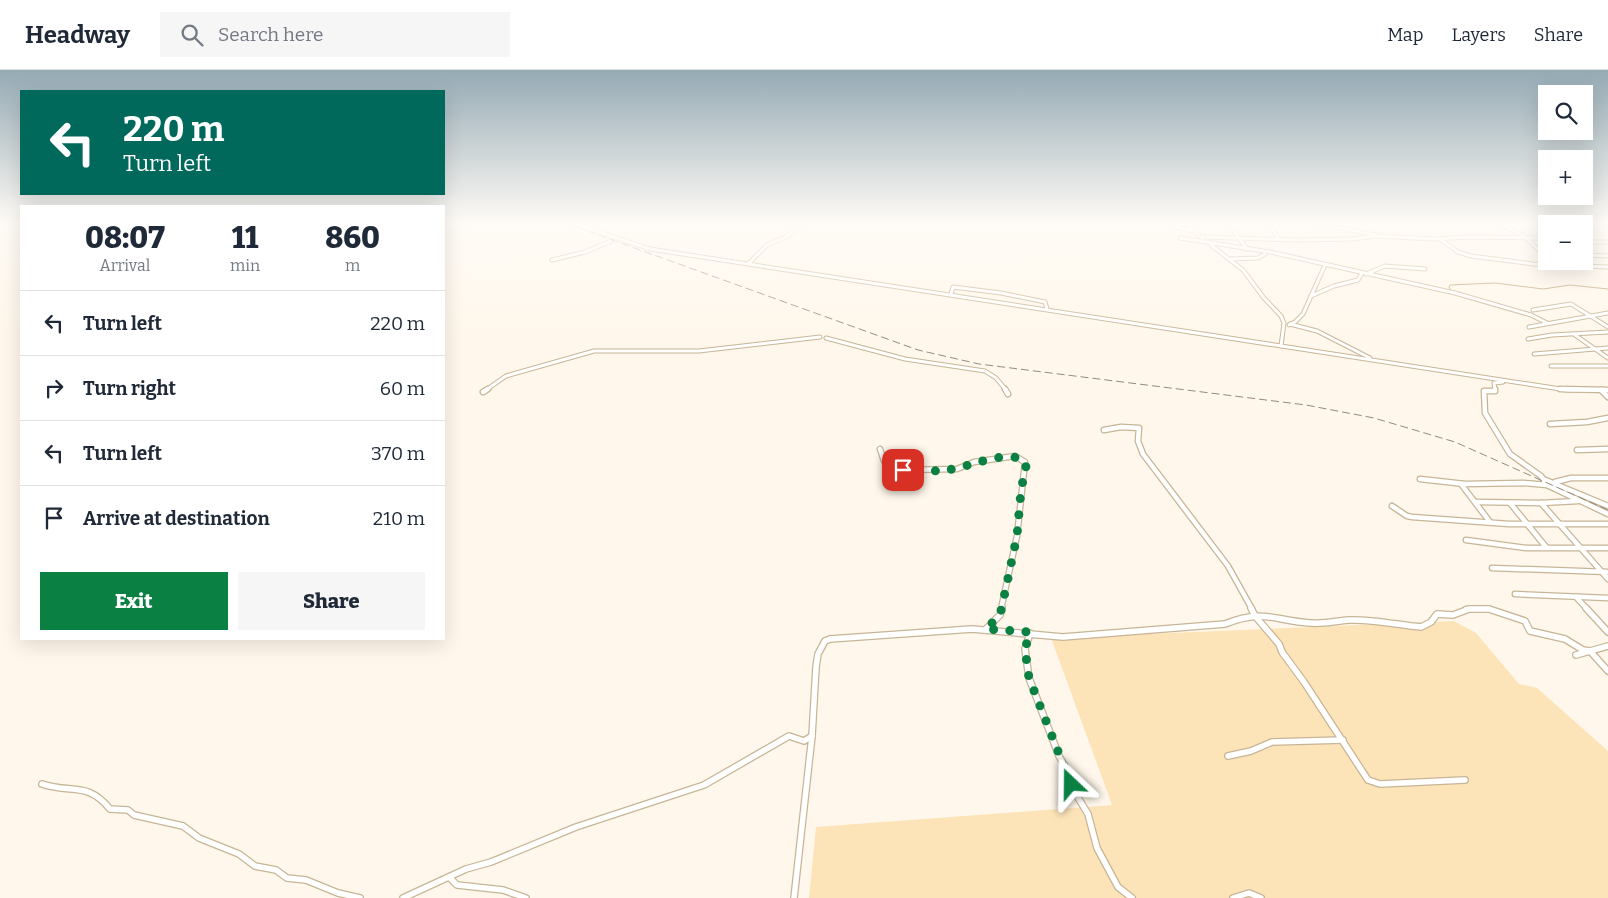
<!DOCTYPE html>
<html lang="en">
<head>
<meta charset="utf-8">
<style>
	:root { --surface:#fff; --page:#f6f6f7; --text:#1f2937; --muted:#747a83; --line:#e0e1e3; --accent:#0b8043 }
	body { margin:0; font-family:Bitter,serif; background:var(--page); color:var(--text); height:100vh; display:flex; flex-direction:column; font-size:19px; white-space:nowrap }
	* { box-sizing:border-box; margin:0 }
	p { font-size:16px; color:var(--muted) }
	.icon { flex:none; width:28px; height:28px; fill:none; stroke:currentColor; stroke-width:2; stroke-linecap:round; stroke-linejoin:round }
	.map { position:relative; flex:1; overflow:hidden }
	.sheet { position:absolute; left:20px; top:135px; width:425px; height:435px; display:flex; flex-direction:column; background:var(--surface); border-radius:0px; box-shadow:0 5px 20px #0002 }
	.sheet>* { flex:none }
	.top-card { position:absolute; left:20px; top:20px; width:425px; height:105px; border-radius:0px; box-shadow:0 5px 20px #0002; background:#00695c; color:#fff; overflow:hidden }
	.buttons { position:absolute; left:1538px; top:15px; display:grid; gap:10px }
	.buttons a { display:grid; place-items:center; width:55px; height:55px; border-radius:0px; background:var(--surface); box-shadow:0 5px 20px #0002; font-size:25px }
	.pin { position:absolute; display:grid; place-items:center; width:42px; height:42px; color:#fff; margin:-21px; border-radius:10px; box-shadow:0 2px 8px #0006 }
	.me { position:absolute; width:55px; margin:-28px; rotate:337deg; stroke-linejoin:round; filter:drop-shadow(0 0 4px #0008) }
	.turn { display:flex; align-items:center; gap:18px; height:105px; padding:0 20px; font-size:22px }
	.turn .icon { width:65px; height:65px; stroke-width:2.5 }
	.turn b { display:block; font-size:35px; line-height:42px }
	.eta { display:flex; justify-content:space-evenly; align-items:center; height:85px; text-align:center }
	.eta b { font-size:30px; font-weight:800; line-height:35px }
	.cta { display:flex; gap:10px; margin-top:auto; padding:10px 20px }
	.cta a { flex:1; height:58px; border-radius:0px; background:var(--accent); color:#fff; font-size:20px; font-weight:800; line-height:58px; text-align:center }
	.cta a+a { background:var(--page); color:var(--text) }
	ul { padding:0; list-style:none }
	li { display:flex; align-items:center; gap:15px; height:65px; padding:0 20px; border-top:1px solid var(--line) }
	li div { flex:1 }
	li b { display:block; font-size:19px }
	li em { font-style:normal }
	header { display:flex; align-items:center; gap:30px; box-sizing:border-box; height:70px; padding:0 25px; background:var(--surface); border-bottom:1px solid var(--line) }
	header strong { font-size:24px }
	nav { display:flex; gap:28px; margin-inline-start:auto; font-size:18px }
	.search { width:350px; height:45px; background:var(--page); display:flex; align-items:center; gap:12px; box-sizing:border-box; padding:0 18px; border-radius:0px; color:var(--muted); font-size:19px }
	.map>svg:first-child { display:block }
	.green { fill:#fde4b8 }
	.lines { fill:none; stroke-linecap:round; stroke-linejoin:round }
	.stream { stroke:#b99c67; stroke-width:1 }
	.minor-far2-casing { stroke:#c7b597; stroke-width:5 }
	.minor-far1-casing { stroke:#c7b597; stroke-width:7 }
	.minor-casing { stroke:#c7b597; stroke-width:8 }
	.minor-far2 { stroke:#fff; stroke-width:3 }
	.minor-far1 { stroke:#fff; stroke-width:4.5 }
	.minor { stroke:#fff; stroke-width:5.5 }
	.rail { stroke:#938b7f; stroke-width:1; stroke-dasharray:8 4; stroke-linecap:butt }
	.route { stroke:#0b8043; stroke-width:9; stroke-dasharray:0 16.2 }
</style>
</head>
<body>
<header>
<strong>Headway</strong>
<div class="search"><svg class="icon" aria-label="search" viewBox="0 0 24 24"><circle cx="10" cy="10" r="6"/><path d="M15 15l6 6"/></svg>Search here</div>
<nav><a>Map</a><a>Layers</a><a>Share</a></nav>
</header>
<div class="map">
<svg width="1608" height="828" viewBox="0 0 1608 828">
	<rect width="100%" height="100%" fill="#fff7eb"/>
	<path class="green" d="M1454 551 1476 563 1519 614 1537 618 1608 681V828H809L816 757 1112 735 1051 568Z"/>
	<g class="lines">
		<path class="stream" d="M1452 222 1449 217 1450 215 1495 213 1543 219 1570 215 1608 219"/>
		<defs>
			<g id="minor-far2">
				<path d="M572 153 650 179 1567 320H1608"/>
				<path d="M1168 153 1174 157 1193 161"/>
				<path d="M1186 153 1203 169"/>
				<path d="M1224 153 1237 165 1247 179"/>
				<path d="M1268 153 1279 169"/>
				<path d="M1316 153 1375 165"/>
				<path d="M1499 153 1524 166 1546 187"/>
				<path d="M1564 153 1572 154"/>
				<path d="M1584 155H1608"/>
				<path d="M1202 167 1298 170 1352 169 1376 166 1434 169 1468 167 1546 168"/>
				<path d="M1180 168 1270 182 1455 223 1531 245 1547 253"/>
				<path d="M1440 169 1458 182 1471 186 1533 194 1608 197"/>
				<path d="M1584 172H1608"/>
				<path d="M1211 175 1243 200 1264 228 1281 246 1284 253 1281 276"/>
				<path d="M1584 185 1608 186"/>
				<path d="M1229 189 1258 188 1265 184"/>
				<path d="M552 190 585 182 611 171"/>
				<path d="M749 193 767 175 786 167 805 153"/>
				<path d="M1366 204 1385 196 1425 199"/>
				<path d="M951 224 953 217 1001 223 1045 232 1047 239"/>
				<path d="M1311 226 1334 216 1358 210 1362 203"/>
				<path d="M1533 240 1571 234 1608 257"/>
				<path d="M1290 254 1317 261 1370 288"/>
				<path d="M1289 255 1295 252 1303 244 1325 195"/>
				<path d="M1529 257 1608 243"/>
				<path d="M1575 265 1608 288"/>
				<path d="M826 268 905 289 985 301 996 308 1006 320"/>
				<path d="M1528 269 1552 265 1608 262"/>
				<path d="M1534 284 1608 278"/>
				<path d="M1551 296H1608"/>
				<path d="M486 320 506 306 594 281H699L820 267"/>
				<path d="M1495 320 1494 313 1503 312"/>
			</g>
			<g id="minor-far1">
				<path d="M1005 319 1008 324"/>
				<path d="M1495 319V321H1484L1485 343 1510 384 1541 406 1547 415 1608 444"/>
				<path d="M1560 319 1608 320"/>
				<path d="M1601 320 1608 327"/>
				<path d="M483 322 488 319"/>
				<path d="M1550 354 1587 352 1608 348"/>
				<path d="M1104 360 1121 357 1139 358 1138 371 1143 384 1228 496 1252 539"/>
				<path d="M880 379 884 391 888 395 903 400 957 399 974 392 1015 386 1025 392 1017 466 1001 539"/>
				<path d="M1577 380 1608 379"/>
				<path d="M1420 409 1465 414 1523 413 1547 415"/>
				<path d="M1543 409 1608 436"/>
				<path d="M1555 412 1571 408H1608"/>
				<path d="M1461 414 1490 452"/>
				<path d="M1476 432 1541 433 1578 431"/>
				<path d="M1510 433 1546 477"/>
				<path d="M1541 433 1608 509"/>
				<path d="M1392 436 1407 446 1412 447 1509 454H1608"/>
				<path d="M1466 470 1526 478H1608"/>
				<path d="M1492 498 1608 502"/>
				<path d="M1515 524 1608 528"/>
				<path d="M1576 527 1587 539"/>
				<path d="M1466 539H1489"/>
			</g>
			<g id="minor">
				<path d="M1251 538 1255 546 1279 574 1282 582 1304 612 1368 710 1380 714 1465 710"/>
				<path d="M1586 538 1608 562"/>
				<path d="M986 559 1000 545 1002 538"/>
				<path d="M1030 563 1025 579 1029 608 1059 686 1067 700 1074 721 1088 744 1097 778 1118 817 1132 828"/>
				<path d="M1576 585 1608 576"/>
				<path d="M1228 686 1251 681 1272 672 1343 670"/>
				<path d="M42 714C72 724 87 711 110 739L128 740 134 745 183 756 199 768 239 784 255 796 276 800 287 808 306 810 338 823 360 828"/>
				<path d="M449 807 457 815 503 820 526 828"/>
				<path d="M403 828 466 799 491 792 576 757 704 715 789 666 804 671 812 666"/>
				<path d="M794 828 812 666 816 597 818 584 825 571 830 569 972 559 1063 567 1225 554C1264 538 1274 551 1311 553 1324 554 1336 551 1349 550 1371 549 1399 555 1421 557L1431 552 1437 544 1453 545 1469 539H1489L1525 551 1530 561 1565 569 1583 580 1590 581 1608 601"/>
				<path d="M1233 828 1249 823 1261 828"/>
			</g>
		</defs>
		<use href="#minor-far2" class="minor-far2-casing"/>
		<use href="#minor-far1" class="minor-far1-casing"/>
		<use href="#minor" class="minor-casing"/>
		<use href="#minor-far2" class="minor-far2"/>
		<use href="#minor-far1" class="minor-far1"/>
		<use href="#minor" class="minor"/>
		<path class="rail" d="M565 153 918 280 979 294 1306 335 1374 348 1455 372 1608 440"/>
	</g>
	<linearGradient id="sky" x2="0" y2="1"><stop stop-color="#95aab4"/><stop offset="0.57" stop-color="#fffbf6"/><stop offset="1" stop-color="#fffbf6" stop-opacity="0"/></linearGradient>
	<rect width="1608" height="269" fill="url(#sky)"/>
	<g class="lines">
		<path class="route" d="M903 400C918 400 932 402 946 400 965 399 1009 377 1025 392L1026 396 1021 420 1017 466 1004 527 1000 545 986 559 1030 562 1025 579 1029 608 1071 714"/>
	</g>
</svg>
<div class="buttons">
<a><svg class="icon" aria-label="search" viewBox="0 0 24 24"><circle cx="10" cy="10" r="6"/><path d="M15 15l6 6"/></svg></a>
<a>+</a>
<a>−</a>
</div>
<div class="pin" style="left:903px;top:400px;background:#d93025"><svg class="icon" aria-label="arrive" viewBox="0 0 24 24"><path d="M6 21V4h12l-3 4 3 4H6"/></svg></div>
<svg class="me" style="left:1071px;top:714px" viewBox="-20 -20 40 40"><path d="M0-17L14 15 0 8-14 15z" fill="#0b8043" stroke="#fff" stroke-width="4"/></svg>
<div class="top-card">
<div class="turn"><svg class="icon" aria-label="left" viewBox="0 0 24 24"><path d="M17 20v-9H6M10 6l-5 5 5 5"/></svg><div><b>220 m</b>Turn left</div></div>
</div>
<section class="sheet">
<div class="eta">
<div><b>08:07</b><p>Arrival</p></div>
<div><b>11</b><p>min</p></div>
<div><b>860</b><p>m</p></div>
</div>
<ul>
<li><svg class="icon" aria-label="left" viewBox="0 0 24 24"><path d="M17 20v-9H6M10 6l-5 5 5 5"/></svg><div><b>Turn left</b></div><em>220 m</em></li>
<li><svg class="icon" aria-label="right" viewBox="0 0 24 24"><path d="M7 20v-9h11M14 6l5 5-5 5"/></svg><div><b>Turn right</b></div><em>60 m</em></li>
<li><svg class="icon" aria-label="left" viewBox="0 0 24 24"><path d="M17 20v-9H6M10 6l-5 5 5 5"/></svg><div><b>Turn left</b></div><em>370 m</em></li>
<li><svg class="icon" aria-label="arrive" viewBox="0 0 24 24"><path d="M6 21V4h12l-3 4 3 4H6"/></svg><div><b>Arrive at destination</b></div><em>210 m</em></li>
</ul>
<div class="cta"><a>Exit</a><a>Share</a></div>
</section>
</div>
</body>
</html>
